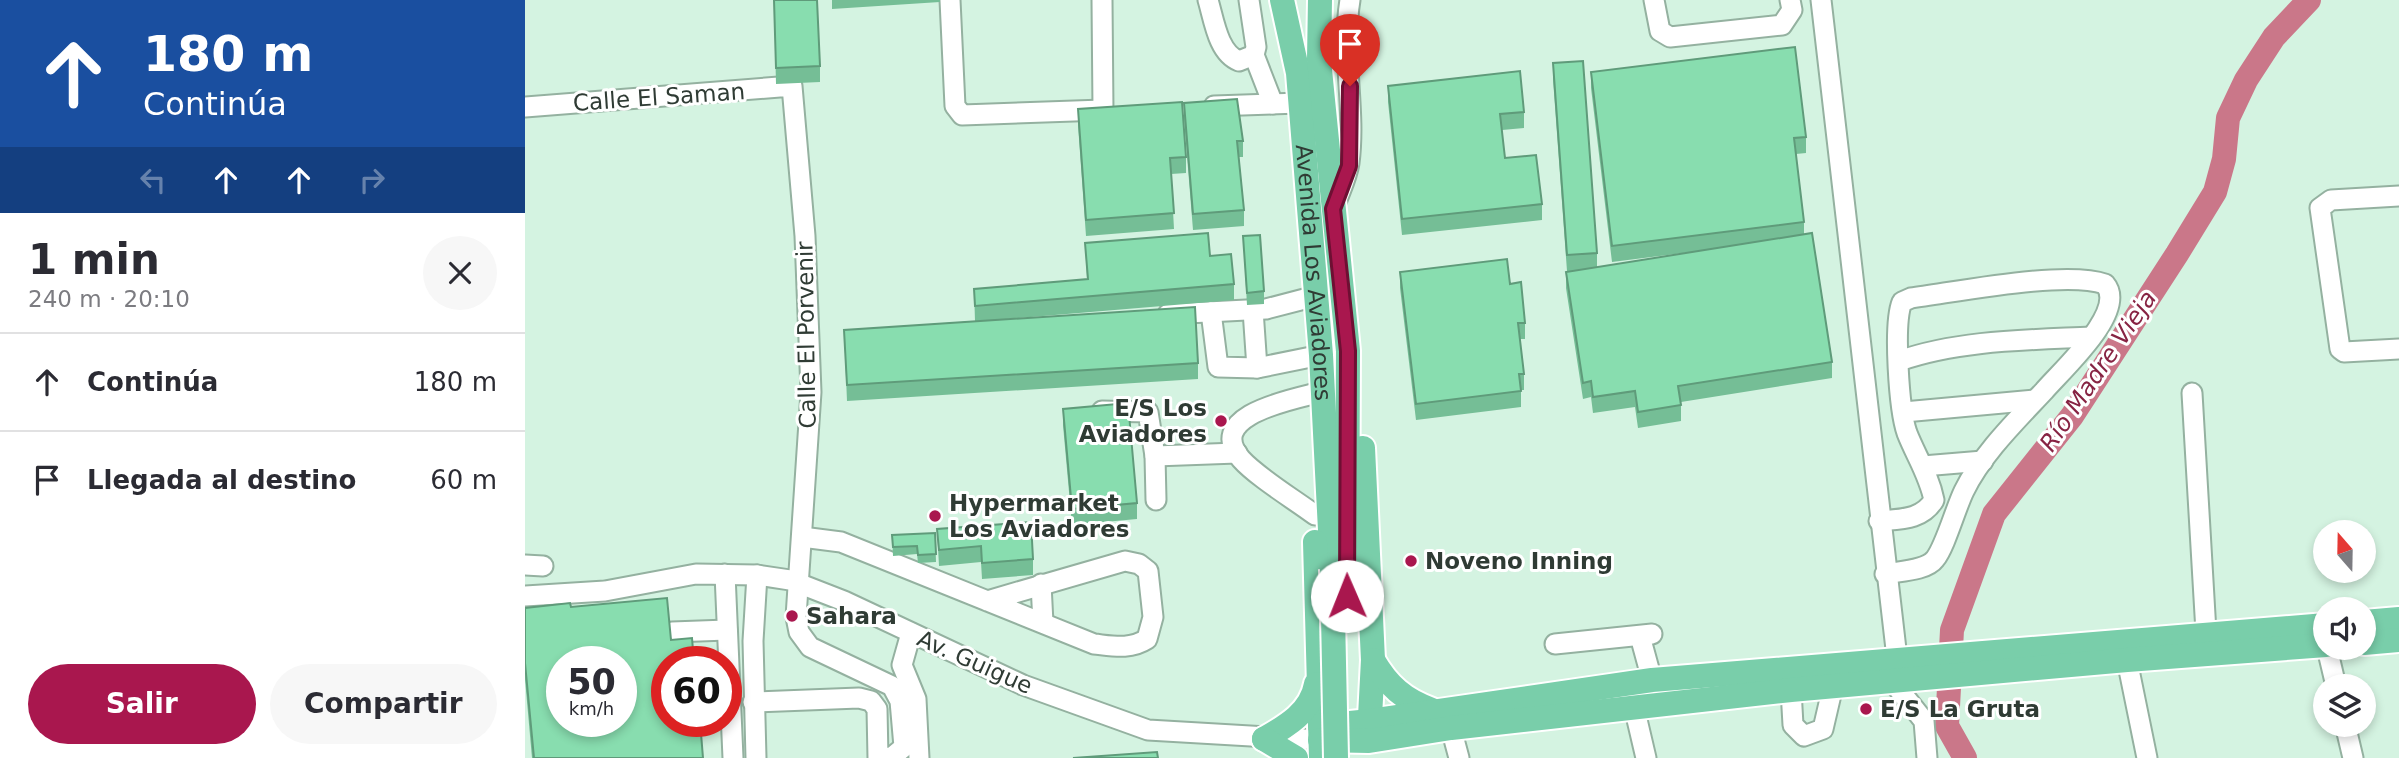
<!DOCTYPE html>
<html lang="es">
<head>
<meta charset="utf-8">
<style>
	:root { --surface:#fff; --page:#f7f7f7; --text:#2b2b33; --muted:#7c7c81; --line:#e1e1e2; --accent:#a9174e }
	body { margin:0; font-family:"DejaVu Sans",sans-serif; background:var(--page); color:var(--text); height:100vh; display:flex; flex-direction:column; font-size:26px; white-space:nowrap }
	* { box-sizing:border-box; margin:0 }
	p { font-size:23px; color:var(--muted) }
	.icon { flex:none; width:38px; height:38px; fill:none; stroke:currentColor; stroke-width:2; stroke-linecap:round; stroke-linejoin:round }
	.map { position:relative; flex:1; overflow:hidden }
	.drawer { display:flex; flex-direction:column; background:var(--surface); width:525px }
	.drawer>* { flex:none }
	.top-card { background:#1a4fa0; color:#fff; overflow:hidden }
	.needle { width:46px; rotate:340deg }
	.fabs { position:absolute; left:1788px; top:520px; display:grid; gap:14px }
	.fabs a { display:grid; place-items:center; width:63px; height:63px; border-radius:50%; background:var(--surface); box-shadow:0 4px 10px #0003; font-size:35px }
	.speed { position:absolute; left:21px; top:646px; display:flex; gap:14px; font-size:35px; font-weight:700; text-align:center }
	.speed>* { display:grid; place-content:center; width:91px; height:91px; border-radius:50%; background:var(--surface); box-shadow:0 4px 10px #0003; line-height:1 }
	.speed small { font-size:18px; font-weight:400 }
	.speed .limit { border:10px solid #d22; background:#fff; color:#111 }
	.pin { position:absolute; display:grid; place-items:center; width:60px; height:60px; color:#fff; margin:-72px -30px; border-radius:50% 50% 50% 0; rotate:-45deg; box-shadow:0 0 7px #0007 }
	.pin .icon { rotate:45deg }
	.me { position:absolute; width:77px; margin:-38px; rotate:359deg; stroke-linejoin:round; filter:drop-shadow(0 0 5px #0008) }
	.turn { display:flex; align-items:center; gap:24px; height:147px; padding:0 28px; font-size:32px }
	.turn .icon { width:91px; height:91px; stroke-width:2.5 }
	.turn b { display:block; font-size:49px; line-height:60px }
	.lanes { display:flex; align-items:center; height:66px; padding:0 28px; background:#0003; justify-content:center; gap:35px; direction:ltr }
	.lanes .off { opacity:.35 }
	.round { display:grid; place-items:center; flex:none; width:74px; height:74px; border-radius:37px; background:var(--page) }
	.overview { display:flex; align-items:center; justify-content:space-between; height:119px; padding:0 28px }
	h1 { font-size:42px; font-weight:600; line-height:52px }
	.action { display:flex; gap:14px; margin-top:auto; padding:14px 28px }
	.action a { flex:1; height:80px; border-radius:42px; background:var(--accent); color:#fff; font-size:28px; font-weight:600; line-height:80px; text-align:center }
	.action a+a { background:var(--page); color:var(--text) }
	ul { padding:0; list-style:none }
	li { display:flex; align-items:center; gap:21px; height:98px; padding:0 28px; border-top:2px solid var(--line) }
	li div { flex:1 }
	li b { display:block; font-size:26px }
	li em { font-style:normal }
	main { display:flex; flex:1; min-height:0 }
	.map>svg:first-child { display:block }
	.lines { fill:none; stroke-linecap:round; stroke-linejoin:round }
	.river { stroke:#ca7789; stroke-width:24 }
	.minor-casing { stroke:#94b1a0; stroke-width:23 }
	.major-casing { stroke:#fff; stroke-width:28 }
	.minor { stroke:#fff; stroke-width:19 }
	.major { stroke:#79ceaa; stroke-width:24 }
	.major-bridge-casing { stroke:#fff; stroke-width:28; stroke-linecap:butt }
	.major-bridge { stroke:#79ceaa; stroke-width:24 }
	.wall { fill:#75be96 }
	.building { fill:#88ddaf; stroke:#5f9b7a; stroke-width:2; fill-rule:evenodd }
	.route-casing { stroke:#6e0f33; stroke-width:18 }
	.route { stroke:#a9174e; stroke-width:12 }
	.poi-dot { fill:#a9174e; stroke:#fff; stroke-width:2.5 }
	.labels { text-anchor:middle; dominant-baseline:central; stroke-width:6; stroke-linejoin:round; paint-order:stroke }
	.street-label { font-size:23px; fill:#2f3b34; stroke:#fff }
	.poi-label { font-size:23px; font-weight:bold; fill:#2f3b34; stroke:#fff; text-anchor:start }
	.water-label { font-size:24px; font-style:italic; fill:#872343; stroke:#fff }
</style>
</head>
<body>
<main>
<section class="drawer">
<div class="top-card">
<div class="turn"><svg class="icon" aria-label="ahead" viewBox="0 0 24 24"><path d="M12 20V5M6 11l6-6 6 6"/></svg><div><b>180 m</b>Continúa</div></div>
<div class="lanes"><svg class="icon off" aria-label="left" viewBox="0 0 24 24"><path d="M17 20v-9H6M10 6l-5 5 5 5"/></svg><svg class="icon" aria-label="ahead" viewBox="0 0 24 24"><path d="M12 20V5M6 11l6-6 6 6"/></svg><svg class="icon" aria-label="ahead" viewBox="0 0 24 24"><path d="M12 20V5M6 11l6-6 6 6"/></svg><svg class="icon off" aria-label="right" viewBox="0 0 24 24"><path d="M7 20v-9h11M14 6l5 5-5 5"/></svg></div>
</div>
<div class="overview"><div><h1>1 min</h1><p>240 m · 20:10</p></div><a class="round"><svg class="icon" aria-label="close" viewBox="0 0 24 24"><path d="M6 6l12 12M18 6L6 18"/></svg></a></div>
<ul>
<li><svg class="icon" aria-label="ahead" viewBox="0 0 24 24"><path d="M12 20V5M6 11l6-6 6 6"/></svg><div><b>Continúa</b></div><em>180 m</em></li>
<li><svg class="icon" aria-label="arrive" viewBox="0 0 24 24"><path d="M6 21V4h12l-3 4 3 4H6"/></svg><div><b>Llegada al destino</b></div><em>60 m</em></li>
</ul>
<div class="action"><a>Salir</a><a>Compartir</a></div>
</section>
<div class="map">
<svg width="1874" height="758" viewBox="0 0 1874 758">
	<rect width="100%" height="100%" fill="#d4f3e1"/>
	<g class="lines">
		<path class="river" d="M1440 758 1422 726 1427 630 1469 514 1547 416 1652 254 1690 192 1699 159 1703 118 1721 80 1749 37 1784 0"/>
		<defs>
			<g id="minor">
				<path d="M425 0 430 106 437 115 578 110"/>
				<path d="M577 0 578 110"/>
				<path d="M683 0C689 20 693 53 714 61L729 55 731 47 724 0"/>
				<path d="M1129 0 1135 31 1145 37 1257 25 1267 10 1265 0"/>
				<path d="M1296 0 1372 658"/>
				<path d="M729 55 748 104"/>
				<path d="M689 106 775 103"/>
				<path d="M0 107 267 86 280 236 286 392 271 617 274 632 285 647 367 686 375 701 379 747 367 757 355 758"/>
				<path d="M1874 196 1806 200 1795 208 1815 349 1819 352 1874 349"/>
				<path d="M810 205C815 191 822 177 824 163 831 109 816 54 825 0"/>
				<path d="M686 312 693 367 732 368 728 310"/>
				<path d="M643 314 741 309 791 296"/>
				<path d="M1374 361C1434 340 1503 340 1566 337"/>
				<path d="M732 368 796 355"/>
				<path d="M1667 393 1681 632"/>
				<path d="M577 411 623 412 630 456 712 453"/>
				<path d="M1379 412 1510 400"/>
				<path d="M630 456 631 500"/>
				<path d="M1398 466 1458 461"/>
				<path d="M790 515C770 500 732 477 716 459 679 416 765 400 792 393"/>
				<path d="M1354 521C1376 519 1397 520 1409 500 1404 475 1391 456 1382 433 1374 410 1368 324 1377 302L1386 298C1432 292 1540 270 1580 284 1603 311 1537 370 1519 391 1491 421 1457 454 1439 491 1431 507 1420 547 1410 559 1401 571 1374 571 1360 574"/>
				<path d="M277 537 316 542 569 644C588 646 605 650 622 639L628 617 623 571 614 564 600 561 462 601"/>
				<path d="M0 565 18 566"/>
				<path d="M200 574 208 758"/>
				<path d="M516 584 518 623"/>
				<path d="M0 596 80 591 171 574 232 575 265 580 319 601 498 685 623 730 795 740"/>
				<path d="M147 632 202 630"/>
				<path d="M386 633 377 665 391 699 394 758"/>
				<path d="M1115 636 1127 680"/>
				<path d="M1030 644 1127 634"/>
				<path d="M1802 648 1811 686"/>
				<path d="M1602 660 1622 758"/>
				<path d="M1368 682 1399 721 1402 758"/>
				<path d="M1266 690 1268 725 1279 736 1298 729 1308 686"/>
				<path d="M1106 694 1121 758"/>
				<path d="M228 702 334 698 346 701 352 709 353 758"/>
				<path d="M1820 724 1828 758"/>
				<path d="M926 728 934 758"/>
				<path d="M231 758 228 641 232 575"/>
			</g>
			<g id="major">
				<path id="s1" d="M757 0 773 73 796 355 807 569"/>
				<path d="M795 0 794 60 823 351 822 562"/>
				<path d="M838 448 848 660 844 736"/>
				<path d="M790 542 796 758"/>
				<path d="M1839 622 1874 619"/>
				<path d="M1839 643 1874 640"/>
				<path d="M848 660C863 686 879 700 907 710"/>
				<path d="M795 726 845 721 1127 680 1801 625"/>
				<path d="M739 739C762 726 786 712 791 684"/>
				<path d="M739 739 771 758"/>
				<path d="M795 740 844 741 926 728 1266 690 1602 660 1801 645"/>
			</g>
		</defs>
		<use href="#minor" class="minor-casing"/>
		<use href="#major" class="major-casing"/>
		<use href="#minor" class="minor"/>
		<use href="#major" class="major"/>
		<defs>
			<path id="major-bridge" d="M807 569 811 758"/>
		</defs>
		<use href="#major-bridge" class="major-bridge-casing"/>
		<use href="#major-bridge" class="major-bridge"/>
	</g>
	<g class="wall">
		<path d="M249 0 295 66V82L251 84Z"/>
		<path d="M307 0H415V2L307 9Z"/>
		<path d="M1028 63 1072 253V267L1174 251 1087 262 1066 88V72L1281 137V153L1271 154 1279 222V234L1307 362V378L1156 402V421L1113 428 1110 407 1068 413 1066 397 1058 399 1041 288V272L1042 271 1028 79Z"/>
		<path d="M863 86 999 112V128L977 130 980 158 1017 204V220L877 235 863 102Z"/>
		<path d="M659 103 718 141V157H714L719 210V226L668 230 659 119Z"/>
		<path d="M553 109 661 157V173L646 174 649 229 561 236 553 125Z"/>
		<path d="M718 236 739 291V304L722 305Z"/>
		<path d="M560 243 685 256 709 284V300L481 319 673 363V379L322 401 319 330 450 321 449 289 562 279Z"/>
		<path d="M875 272 985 284 1000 323V339H995L999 374V390H996V407L891 420 875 288Z"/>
		<path d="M538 409 612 503V519L547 525 538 425Z"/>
		<path d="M412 529 508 559V575L457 579 456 562 414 566Z"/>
		<path d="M410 533 411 562 393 563 392 554 368 556 367 535Z"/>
		<path d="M46 607 146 640 178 758H7L0 679V608Z"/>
	</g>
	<g class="building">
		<path d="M249 0H292L295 66 251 68Z"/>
		<path d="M1270 47 1281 137 1269 138 1279 222 1087 246 1066 72Z"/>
		<path d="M1058 61 1072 253 1042 255 1028 63Z"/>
		<path d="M995 71 999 112 975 114 980 158 1011 155 1017 204 877 219 863 86Z"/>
		<path d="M712 99 718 141H712L719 210 668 214 659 103Z"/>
		<path d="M657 102 661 157 645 158 649 213 561 220 553 109Z"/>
		<path d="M683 233 685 256 706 254 709 284 450 306 449 289 563 279 560 243Z"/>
		<path d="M1287 233 1307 362 1153 386 1156 405 1113 412 1110 391 1068 397 1066 381 1058 383 1041 272Z"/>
		<path d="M735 235 739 291 722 293 718 236Z"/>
		<path d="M982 259 985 284 996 282 1000 323H993L999 374H994L996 391 891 404 875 272Z"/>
		<path d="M670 307 673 363 322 385 319 330Z"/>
		<path d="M603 403 612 503 547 509 538 409Z"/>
		<path d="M506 522 508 559 457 563 456 546 414 550 412 529Z"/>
		<path d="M410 533 411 554 393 555 392 546 368 547 367 535Z"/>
		<path d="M142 598 146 640 167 638 169 662H142V721H175L178 758H9L0 663V608L45 603 46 607ZM37 662H96V721H37Z"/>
		<path d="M632 752 633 758H548Z"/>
	</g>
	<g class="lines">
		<defs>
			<path id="route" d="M822 596 823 351 808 209 824 166 825 86"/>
		</defs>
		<use href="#route" class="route-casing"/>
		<use href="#route" class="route"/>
	</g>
	<g class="poi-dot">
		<circle cx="696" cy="421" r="7"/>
		<circle cx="410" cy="516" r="7"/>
		<circle cx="886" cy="561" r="7"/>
		<circle cx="267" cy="616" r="7"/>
		<circle cx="1341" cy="709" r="7"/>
	</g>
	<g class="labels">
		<g class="street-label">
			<text transform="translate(134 97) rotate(-4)">Calle El Saman</text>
			<text stroke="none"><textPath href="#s1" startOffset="275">Avenida Los Aviadores</textPath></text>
			<text transform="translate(281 335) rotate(-91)">Calle El Porvenir</text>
			<text transform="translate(450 662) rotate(24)">Av. Guigue</text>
		</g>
		<g class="poi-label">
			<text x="682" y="408" text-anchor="end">E/S Los<tspan x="682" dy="26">Aviadores</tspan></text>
			<text x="424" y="503">Hypermarket<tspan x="424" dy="26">Los Aviadores</tspan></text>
			<text x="900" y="561">Noveno Inning</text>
			<text x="281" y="616">Sahara</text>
			<text x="1355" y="709">E/S La Gruta</text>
		</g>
		<g class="water-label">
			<text transform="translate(1573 371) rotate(-56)">Río Madre Vieja</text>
		</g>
	</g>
</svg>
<div class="fabs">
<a><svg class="needle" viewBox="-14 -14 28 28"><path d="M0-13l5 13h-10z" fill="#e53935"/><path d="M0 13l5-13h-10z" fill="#7c7c81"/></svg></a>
<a><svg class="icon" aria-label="sound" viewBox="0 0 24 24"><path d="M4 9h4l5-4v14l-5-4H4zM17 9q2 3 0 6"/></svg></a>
<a><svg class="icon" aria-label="layers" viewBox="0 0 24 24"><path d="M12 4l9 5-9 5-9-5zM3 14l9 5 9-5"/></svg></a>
</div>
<div class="speed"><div>50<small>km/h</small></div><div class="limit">60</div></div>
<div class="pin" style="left:825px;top:86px;background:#d93025"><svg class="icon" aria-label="arrive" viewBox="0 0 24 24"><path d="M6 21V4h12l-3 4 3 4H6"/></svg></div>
<svg class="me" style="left:822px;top:596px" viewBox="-20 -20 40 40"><circle r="19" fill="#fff"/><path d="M0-13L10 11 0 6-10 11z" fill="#a9174e"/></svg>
</div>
</main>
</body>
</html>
